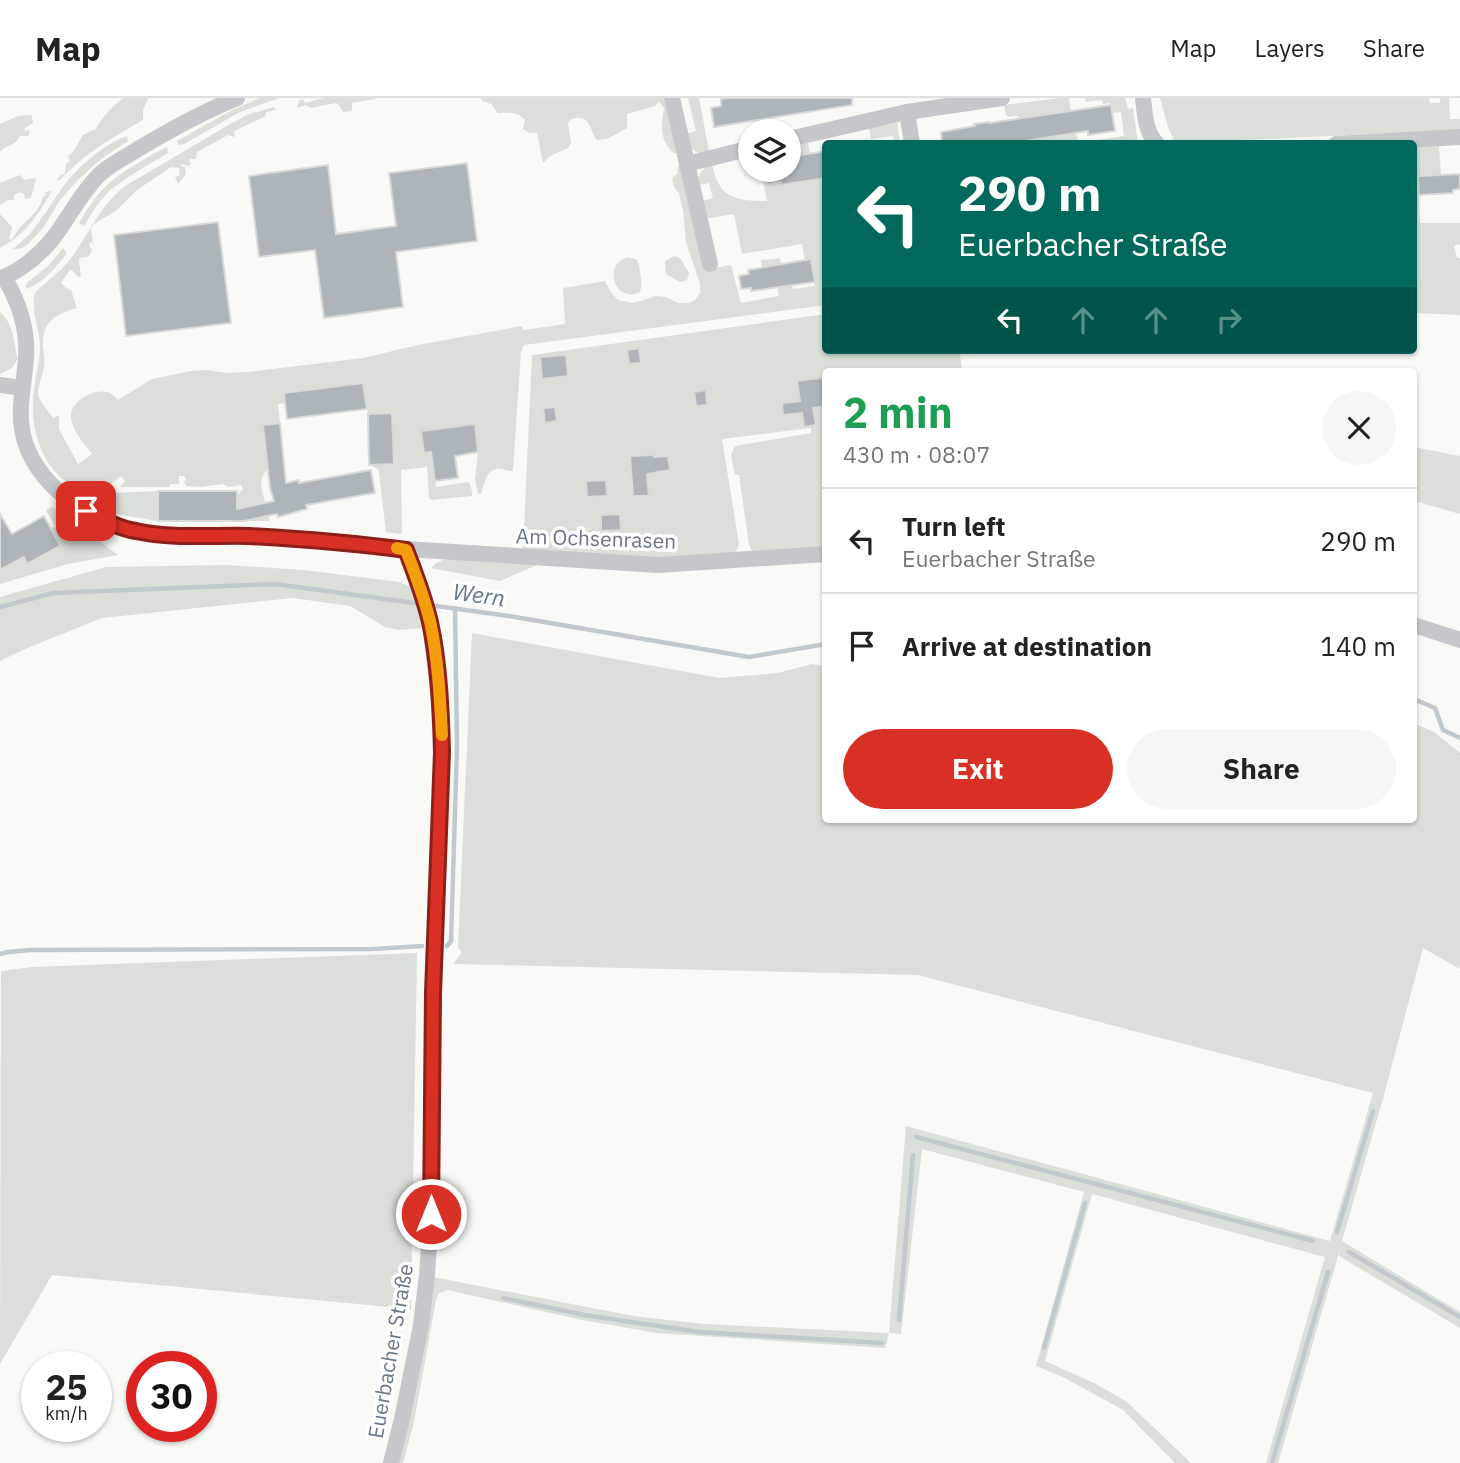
<!DOCTYPE html>
<html lang="en">
<head>
<meta charset="utf-8">
<style>
	:root { --surface:#fff; --page:#f6f6f6; --text:#222; --muted:#767676; --line:#e0e0e0; --accent:#d93025 }
	body { margin:0; font-family:"IBM Plex Sans",sans-serif; background:var(--page); color:var(--text); height:100vh; display:flex; flex-direction:column; font-size:26px; white-space:nowrap }
	* { box-sizing:border-box; margin:0 }
	p { font-size:23px; color:var(--muted) }
	.icon { flex:none; width:38px; height:38px; fill:none; stroke:currentColor; stroke-width:2; stroke-linecap:round; stroke-linejoin:round }
	.map { position:relative; flex:1; overflow:hidden }
	.sheet { position:absolute; left:822px; top:270px; width:595px; height:455px; display:flex; flex-direction:column; background:var(--surface); border-radius:7px; box-shadow:0 2px 5px #0004 }
	.sheet>* { flex:none }
	.top-card { position:absolute; left:822px; top:42px; width:595px; height:214px; border-radius:7px; box-shadow:0 2px 5px #0004; background:#00695c; color:#fff; overflow:hidden }
	.fabs { position:absolute; left:738px; top:21px; display:grid; gap:14px }
	.fabs a { display:grid; place-items:center; width:63px; height:63px; border-radius:50%; background:var(--surface); box-shadow:0 2px 5px #0004; font-size:35px }
	.speed { position:absolute; left:21px; top:1253px; display:flex; gap:14px; font-size:35px; font-weight:700; text-align:center }
	.speed>* { display:grid; place-content:center; width:91px; height:91px; border-radius:50%; background:var(--surface); box-shadow:0 2px 5px #0004; line-height:1 }
	.speed small { font-size:18px; font-weight:400 }
	.speed .limit { border:10px solid #d22; background:#fff; color:#111 }
	.pin { position:absolute; display:grid; place-items:center; width:60px; height:60px; color:#fff; margin:-30px; border-radius:14px; box-shadow:0 4px 10px #0006 }
	.me { position:absolute; width:77px; margin:-38px; rotate:0deg; stroke-linejoin:round; filter:drop-shadow(0 0 5px #0008) }
	.turn { display:flex; align-items:center; gap:24px; height:147px; padding:0 21px; font-size:32px }
	.turn .icon { width:91px; height:91px; stroke-width:2.5 }
	.turn b { display:block; font-size:49px; line-height:60px }
	.lanes { display:flex; align-items:center; height:66px; padding:0 21px; background:#0003; justify-content:center; gap:35px; direction:ltr }
	.lanes .off { opacity:.35 }
	.round { display:grid; place-items:center; flex:none; width:74px; height:74px; border-radius:37px; background:var(--page) }
	.headline { display:flex; align-items:center; justify-content:space-between; height:119px; padding:0 21px }
	h1 { font-size:42px; font-weight:700; line-height:52px; color:#1e9e55 }
	.button { display:flex; gap:14px; margin-top:auto; padding:14px 21px }
	.button a { flex:1; height:80px; border-radius:42px; background:var(--accent); color:#fff; font-size:28px; font-weight:700; line-height:80px; text-align:center }
	.button a+a { background:var(--page); color:var(--text) }
	ul { padding:0; list-style:none }
	li { display:flex; align-items:center; gap:21px; height:105px; padding:0 21px; border-top:2px solid var(--line) }
	li div { flex:1 }
	li b { display:block; font-size:26px }
	li em { font-style:normal }
	header { display:flex; align-items:center; gap:42px; box-sizing:border-box; height:98px; padding:0 35px; background:var(--surface); border-bottom:2px solid var(--line) }
	header strong { font-size:33px }
	nav { display:flex; gap:38px; margin-inline-start:auto; font-size:24px }
	.map>svg:first-child { display:block }
	.green { fill:#dae0d7 }
	.lines { fill:none; stroke-linecap:round; stroke-linejoin:round }
	.stream { stroke:#bfc9ce; stroke-width:4.5 }
	.building { fill:#adb5bb; stroke:#dadad8; stroke-width:2 }
	.street { stroke:#c4c8cb; stroke-width:16 }
	.route-casing { stroke:#8d1f18; stroke-width:18 }
	.route { stroke:#d93025; stroke-width:12 }
	.slow { stroke:#f59e0b; stroke-width:12 }
	.labels { text-anchor:middle; dominant-baseline:central; stroke-width:7; stroke-linejoin:round; paint-order:stroke }
	.street-label { font-size:21px; fill:#687887; stroke:#fff }
	.water-label { font-size:23px; font-style:italic; fill:#637883; stroke:#fff }
</style>
</head>
<body>
<header>
<strong>Map</strong>
<nav><a>Map</a><a>Layers</a><a>Share</a></nav>
</header>
<div class="map">
<svg width="1460" height="1365" viewBox="0 0 1460 1365">
	<rect width="100%" height="100%" fill="#f9f9f6"/>
	<g class="green">
		<path d="M123 0H148L143 13V22C108 42 87 54 59 83L57 81 62 76 63 77 65 75 66 66 70 63 68 58 73 54 83 37 96 31C102 19 113 8 123 0Z"/>
		<path d="M260 0H279L240 14 184 46 179 47 177 43 232 12Z"/>
		<path d="M324 0H375V1L352 5V13L343 14 339 7 336 5 311 10 306 7 297 10 299 2 304 1 305 5Z"/>
		<path d="M481 0H664L678 55H674C659 43 661 27 664 10L659 4 655 8 627 16V30L607 41 597 42C588 29 591 16 571 21L568 25 571 45 568 50 550 58 543 65 537 35H529L523 31 525 22C517 13 509 15 498 15L491 6 482 3Z"/>
		<path d="M688 0H699L709 53 698 55 691 50 686 36 696 33Z"/>
		<path d="M1060 0H1069L1074 35 1077 38 1079 45 1124 38 1121 14 1112 15 1110 5 1103 6 1102 2 1086 4 1085 0H1125L1128 11 1133 10 1138 45H1027L1018 18 1009 19 1006 17 1004 7Z"/>
		<path d="M1160 0H1429L1430 5H1440V0H1449L1450 21H1460V32L1175 45 1168 29Z"/>
		<path d="M274 9 276 12 266 14V18L234 33 235 39 228 37 197 54 196 61H190L189 63 191 66 188 68 182 66 180 68 185 69 186 76 178 86 175 79 180 77 179 70 171 69 137 92 117 112 94 126 91 131 93 146 91 144 89 146 92 153 88 159 80 160 79 162 81 179H78L73 173 70 172 61 185 66 190 71 192 77 210C56 216 42 223 43 248 44 258 45 258 44 269 43 277 37 290 38 296 38 301 49 314 53 320L59 317V331L78 366 92 356C84 345 71 332 71 317 72 302 96 289 110 295 114 297 115 299 118 302L152 281 191 273 206 272 227 275 248 274 363 260 418 247 522 228 523 232 565 226 563 190 605 183 610 193 618 202 633 205 657 198 666 199 678 205H689L695 202 700 195V186L686 144 683 113 679 95C675 92 671 84 673 79L677 76 678 68H681L704 172 731 167 741 205 779 198 774 168 762 169 761 162 780 160 785 188 792 187 793 191 815 188 811 162H805L802 146 742 156 734 116 709 120 706 119 703 103 713 100 709 85 699 87C697 76 702 70 712 67 714 74 716 82 720 88 729 103 751 103 767 103L761 72H765L768 86 781 84 782 87 796 58 794 47 808 44 813 75H821L822 83H826V142L824 143 826 167V207L524 247 521 254 513 373C508 373 500 370 496 371 485 374 484 388 481 396H478L475 382 478 354 475 327 421 333 424 354H431L436 389 469 384 472 393V398L431 402 429 400 427 369 401 372 402 436 386 434 379 375 378 371 369 367 394 366 392 315 368 316 363 285 284 295 285 305 278 306 280 325 263 327 268 371C257 381 262 392 265 404L255 407 258 420 268 417 270 423H237V397L243 391 241 387C235 388 228 391 223 386L201 389 187 388 183 383H185L186 381 184 378H179V386H170L169 389H120L125 383 121 378C109 390 99 390 86 399 75 391 62 382 53 371 36 350 30 319 34 293 35 278 40 264 40 249 40 232 30 212 35 195 46 183 61 174 71 160 91 134 97 111 125 88L232 25 247 17Z"/>
		<path d="M28 17 32 18 33 25 25 30 24 33 29 32 30 35 28 38H20C13 50 7 46 0 54V26L18 18Z"/>
		<path d="M897 25 900 45H895L893 38 871 41 869 30Z"/>
		<path d="M127 38 128 43 101 61 78 82 60 102 43 130 28 146 22 150 12 152C20 145 31 136 38 125 46 115 52 104 60 93 75 71 102 47 127 38Z"/>
		<path d="M1439 48 1441 77 1418 79 1420 125H1460V146L1454 148 1457 160H1460V217L1414 215V50Z"/>
		<path d="M167 49 168 55 128 79 109 93 97 107 84 128 79 125C86 114 92 103 101 93 119 74 144 61 167 49Z"/>
		<path d="M20 77 24 82 36 80 31 100 25 101 24 96 20 94 14 97V102H8L0 107V85Z"/>
		<path d="M52 93C37 118 26 136 0 150V116L12 129 9 141 11 142C14 139 16 135 18 132 27 121 40 114 43 98H46L45 94Z"/>
		<path d="M63 150 67 155C57 169 42 186 26 191V187L28 184 48 168Z"/>
		<path d="M674 158 680 160 689 175 687 182 680 184 666 176 665 163Z"/>
		<path d="M629 159 637 162C640 171 643 185 640 194 615 207 601 165 629 159Z"/>
		<path d="M0 214C13 225 14 243 17 259H19L12 270 0 276Z"/>
		<path d="M826 216V252H959L962 270 1006 273H826V450L756 454 752 453 749 447 739 377H735L731 357 735 348 811 335V330L722 341 739 446 736 454 665 461 523 453 532 257Z"/>
		<path d="M1414 349 1460 358V416L1414 403Z"/>
		<path d="M158 393V423L115 416 101 407C104 401 106 397 113 395Z"/>
		<path d="M52 409 118 457 68 466 0 486V472L24 459 27 465 60 448 51 431 55 428 46 412Z"/>
		<path d="M445 461 537 467 500 483 431 470 436 465Z"/>
		<path d="M227 467 304 472 399 484 410 488 414 491 424 530 399 532 385 529 350 508 293 500 102 520 25 551 0 563V499L106 469Z"/>
		<path d="M472 535 720 580 778 575 812 566 826 568V721H1414V625L1434 634 1460 655V871L1423 850 1384 997 1342 1143 1460 1214V1230L1339 1158 1341 1148 1278 1365H1266L1325 1159 1092 1096 1045 1263 1096 1286 1127 1304 1191 1365H1175L1123 1312 1065 1280 1036 1268 1084 1094 922 1051 901 1236 889 1235 885 1250 656 1235 577 1221 448 1192 439 1195 436 1202 414 1324 403 1365H392L428 1178 633 1218 704 1226 889 1235 906 1028 1330 1143 1373 995 918 877 453 866 462 854 458 850Z"/>
		<path d="M417 855 411 1211 52 1177 0 1266 1 873 32 869Z"/>
	</g>
	<g class="lines">
		<g class="stream">
			<path d="M0 509 53 495 275 486 509 518 749 559 826 546"/>
			<path d="M1414 601 1435 610 1443 632 1460 640"/>
			<path d="M447 848 451 843 457 648 455 510"/>
			<path d="M0 856 8 854 30 852 373 851 422 848"/>
			<path d="M916 1039 1313 1143"/>
			<path d="M1337 1134 1373 1013"/>
			<path d="M1349 1154 1460 1219"/>
			<path d="M503 1200 584 1217 699 1234 882 1245"/>
			<path d="M899 1222 913 1057"/>
			<path d="M1044 1250 1085 1105"/>
			<path d="M1272 1365 1328 1174"/>
		</g>
	</g>
	<g class="building">
		<path d="M729 0H852V7L714 29 711 10 721 8V1Z"/>
		<path d="M1111 7 1115 33 1088 37V33L1019 44V46H992V44L979 46H942L941 34 975 28 974 26 989 24V25Z"/>
		<path d="M826 53V80L781 87V84L767 86 765 72H789V59Z"/>
		<path d="M467 65 477 143 396 154 403 209 324 220 315 152 259 159 249 78 328 67 336 136 396 128 389 75Z"/>
		<path d="M1460 76V91L1453 92V95L1419 97 1418 78Z"/>
		<path d="M218 124 231 225 126 238 114 137Z"/>
		<path d="M811 161 815 184 751 193V190L741 191 739 178 749 176 748 172Z"/>
		<path d="M639 250 641 265 629 266 627 252Z"/>
		<path d="M566 257 568 278 542 281 540 259Z"/>
		<path d="M826 279V308L813 310 816 327 804 329 802 315 783 317 782 305 800 303 797 283Z"/>
		<path d="M363 285 367 311 287 321 284 295Z"/>
		<path d="M706 292 707 307 696 308 694 294Z"/>
		<path d="M555 309 557 323 545 325 543 310Z"/>
		<path d="M392 315 394 366 369 367 368 316Z"/>
		<path d="M280 325 286 385 299 382V385L371 372 375 395 306 407 307 411 278 419 277 416 244 423H158V393H237V411L274 403 270 390 263 327Z"/>
		<path d="M475 326 478 354 455 358 458 380 435 383 431 354 424 355 421 333Z"/>
		<path d="M654 357V359L668 358 670 372 647 376 649 398H633L630 358Z"/>
		<path d="M606 382 607 398 587 399 586 383Z"/>
		<path d="M0 416 12 436 44 418 60 448 27 466 24 459 0 472Z"/>
		<path d="M620 416 621 432 601 433V417Z"/>
	</g>
	<g class="lines">
		<g class="street">
			<path d="M672 0 710 166"/>
			<path d="M1143 0C1145 17 1145 33 1157 46"/>
			<path d="M907 14 912 46"/>
			<path d="M789 41 907 14 1002 0"/>
			<path d="M1336 46 1460 39"/>
			<path d="M687 66 751 50"/>
			<path d="M4 179C19 204 28 232 26 260 24 289 16 316 25 344 33 369 52 391 74 405 85 413 98 420 111 426 153 444 212 437 258 439 307 441 356 445 406 451L421 490 430 524 440 610 442 654 434 869 431 999V1116L427 1177 421 1227 402 1321 391 1365"/>
			<path d="M0 181C21 172 40 157 54 139 69 119 80 97 98 78 109 67 124 60 138 51 170 32 202 14 237 0"/>
			<path d="M0 287 22 290"/>
			<path d="M406 451 658 467 826 456"/>
			<path d="M1414 527 1460 542"/>
		</g>
	</g>
	<g class="lines">
		<defs>
			<path id="route" d="M86 413C102 421 118 430 136 433 173 441 212 437 249 438 302 441 354 445 406 452 415 475 424 499 430 524 439 566 441 611 442 654L433 895 431 1116"/>
		</defs>
		<use href="#route" class="route-casing"/>
		<use href="#route" class="route"/>
		<path class="slow" d="M397 450 406 452C415 475 424 499 430 523 438 560 440 599 442 637"/>
	</g>
	<g class="labels">
		<g class="street-label">
			<text transform="translate(596 440) rotate(2)">Am Ochsenrasen</text>
			<text transform="translate(390 1253) rotate(-80)">Euerbacher Straße</text>
		</g>
		<g class="water-label">
			<text transform="translate(479 496) rotate(8)">Wern</text>
		</g>
	</g>
</svg>
<div class="fabs">
<a><svg class="icon" aria-label="layers" viewBox="0 0 24 24"><path d="M12 4l9 5-9 5-9-5zM3 14l9 5 9-5"/></svg></a>
</div>
<div class="speed"><div>25<small>km/h</small></div><div class="limit">30</div></div>
<div class="pin" style="left:86px;top:413px;background:#d93025"><svg class="icon" aria-label="arrive" viewBox="0 0 24 24"><path d="M6 21V4h12l-3 4 3 4H6"/></svg></div>
<svg class="me" style="left:431px;top:1116px" viewBox="-20 -20 40 40"><circle r="17" fill="#d93025" stroke="#fff" stroke-width="3"/><path d="M0-11L8 9 0 5-8 9z" fill="#fff"/></svg>
<div class="top-card">
<div class="turn"><svg class="icon" aria-label="left" viewBox="0 0 24 24"><path d="M17 20v-9H6M10 6l-5 5 5 5"/></svg><div><b>290 m</b>Euerbacher Straße</div></div>
<div class="lanes"><svg class="icon" aria-label="left" viewBox="0 0 24 24"><path d="M17 20v-9H6M10 6l-5 5 5 5"/></svg><svg class="icon off" aria-label="ahead" viewBox="0 0 24 24"><path d="M12 20V5M6 11l6-6 6 6"/></svg><svg class="icon off" aria-label="ahead" viewBox="0 0 24 24"><path d="M12 20V5M6 11l6-6 6 6"/></svg><svg class="icon off" aria-label="right" viewBox="0 0 24 24"><path d="M7 20v-9h11M14 6l5 5-5 5"/></svg></div>
</div>
<section class="sheet">
<div class="headline"><div><h1>2 min</h1><p>430 m · 08:07</p></div><a class="round"><svg class="icon" aria-label="close" viewBox="0 0 24 24"><path d="M6 6l12 12M18 6L6 18"/></svg></a></div>
<ul>
<li><svg class="icon" aria-label="left" viewBox="0 0 24 24"><path d="M17 20v-9H6M10 6l-5 5 5 5"/></svg><div><b>Turn left</b><p>Euerbacher Straße</p></div><em>290 m</em></li>
<li><svg class="icon" aria-label="arrive" viewBox="0 0 24 24"><path d="M6 21V4h12l-3 4 3 4H6"/></svg><div><b>Arrive at destination</b></div><em>140 m</em></li>
</ul>
<div class="button"><a>Exit</a><a>Share</a></div>
</section>
</div>
</body>
</html>
